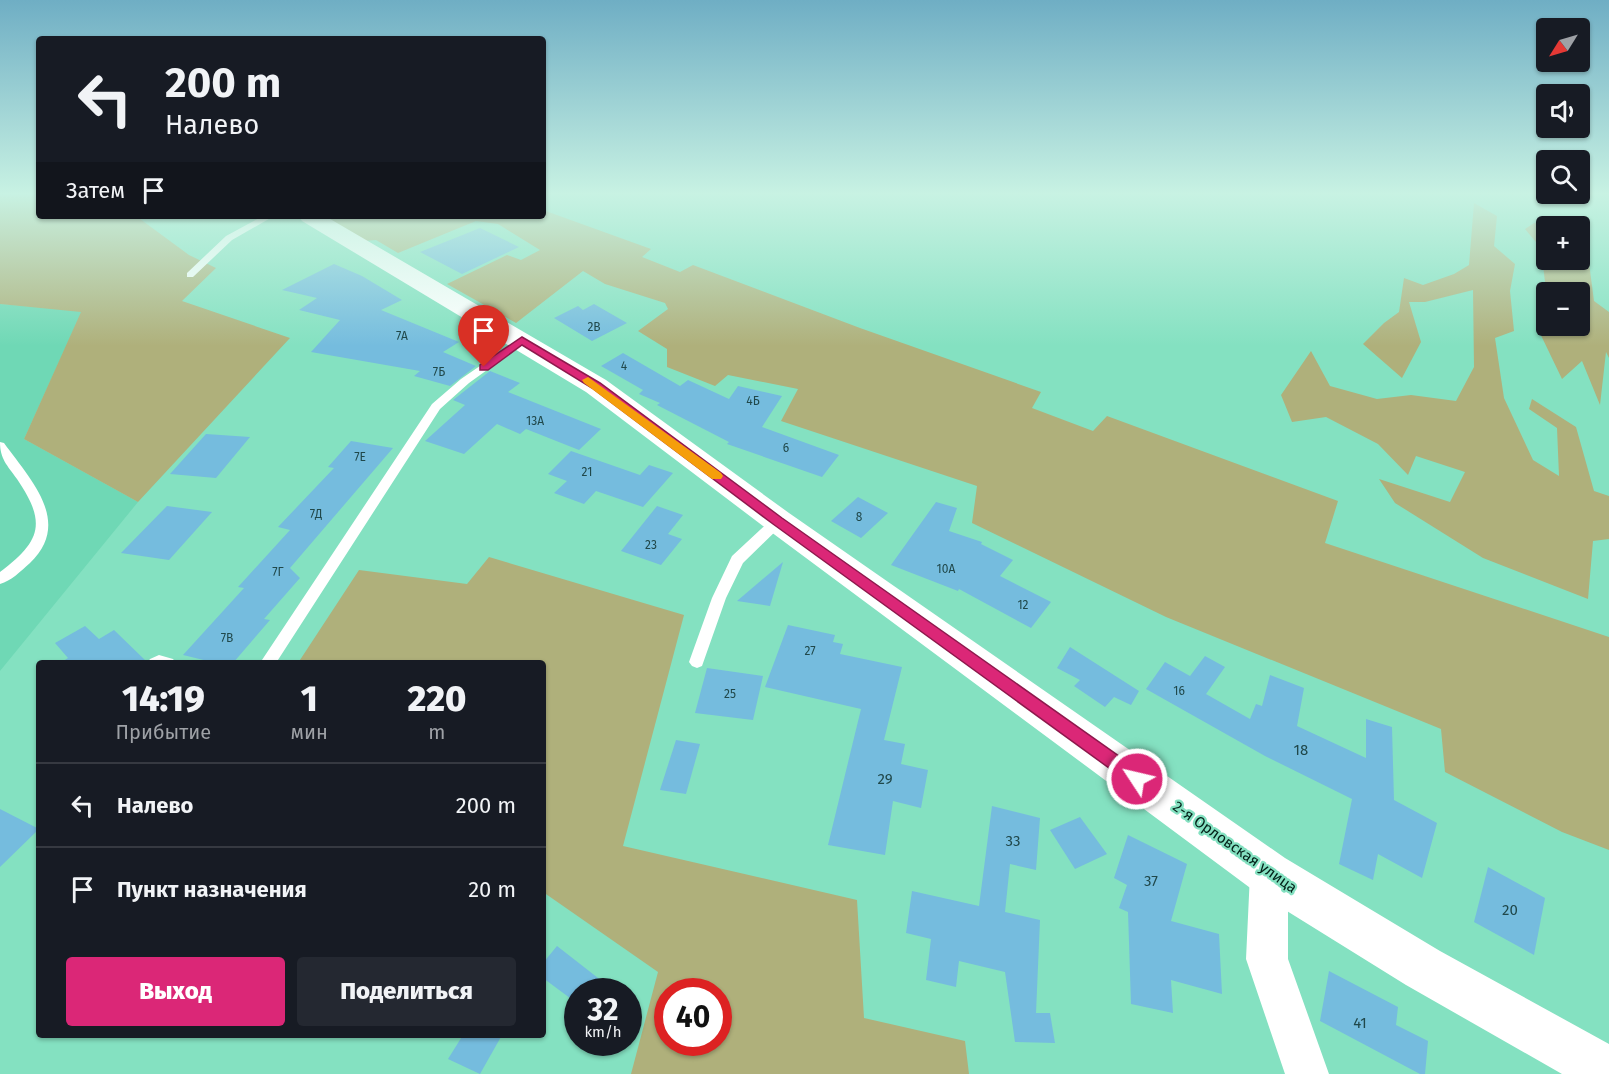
<!DOCTYPE html>
<html lang="ru">
<head>
<meta charset="utf-8">
<style>
	:root { --surface:#171b24; --page:#242831; --text:#f1f3f6; --muted:#9ea1a6; --line:#363941; --accent:#db2777 }
	body { margin:0; font-family:"Fira Sans",sans-serif; background:var(--page); color:var(--text); height:100vh; display:flex; flex-direction:column; font-size:22px; white-space:nowrap }
	* { box-sizing:border-box; margin:0 }
	p { font-size:20px; color:var(--muted) }
	.icon { flex:none; width:33px; height:33px; fill:none; stroke:currentColor; stroke-width:2; stroke-linecap:round; stroke-linejoin:round }
	.map { position:relative; flex:1; overflow:hidden }
	.sheet { position:absolute; left:36px; top:660px; width:510px; height:378px; display:flex; flex-direction:column; background:var(--surface); border-radius:6px; box-shadow:0 2px 4px #0004 }
	.sheet>* { flex:none }
	.top-card { position:absolute; left:36px; top:36px; width:510px; height:183px; border-radius:6px; box-shadow:0 2px 4px #0004; background:#171b24; color:var(--text); overflow:hidden }
	.needle { width:39px; rotate:233deg }
	.controls { position:absolute; left:1536px; top:18px; display:grid; gap:12px }
	.controls a { display:grid; place-items:center; width:54px; height:54px; border-radius:6px; background:var(--surface); box-shadow:0 2px 4px #0004; font-size:30px }
	.speed { position:absolute; left:564px; top:978px; display:flex; gap:12px; font-size:30px; font-weight:700; text-align:center }
	.speed>* { display:grid; place-content:center; width:78px; height:78px; border-radius:50%; background:var(--surface); box-shadow:0 2px 4px #0004; line-height:1 }
	.speed small { font-size:15px; font-weight:400 }
	.speed .limit { border:9px solid #d22; background:#fff; color:#111 }
	.pin { position:absolute; display:grid; place-items:center; width:51px; height:51px; color:#fff; margin:-62px -26px; border-radius:50% 50% 50% 0; rotate:-45deg; box-shadow:0 0 6px #0007 }
	.pin .icon { rotate:45deg }
	.me { position:absolute; width:66px; margin:-33px; rotate:305deg; stroke-linejoin:round; filter:drop-shadow(0 0 4px #0008) }
	.turn { display:flex; align-items:center; gap:21px; height:126px; padding:0 30px; font-size:27px }
	.turn .icon { width:78px; height:78px; stroke-width:2.5 }
	.turn b { display:block; font-size:42px; line-height:51px }
	.then { display:flex; align-items:center; height:57px; padding:0 30px; background:#0003; gap:12px; font-size:22px }
	.eta { display:flex; justify-content:space-evenly; align-items:center; height:102px; text-align:center }
	.eta b { font-size:36px; font-weight:800; line-height:42px }
	.action { display:flex; gap:12px; margin-top:auto; padding:12px 30px }
	.action a { flex:1; height:69px; border-radius:6px; background:var(--accent); color:#fff; font-size:24px; font-weight:800; line-height:69px; text-align:center }
	.action a+a { background:var(--page); color:var(--text) }
	ul { padding:0; list-style:none }
	li { display:flex; align-items:center; gap:18px; height:84px; padding:0 30px; border-top:2px solid var(--line) }
	li div { flex:1 }
	li b { display:block; font-size:22px }
	li em { font-style:normal }
	.map>svg:first-child { display:block }
	.built { fill:#6fd8b5 }
	.green { fill:#afb07b; fill-rule:evenodd }
	.building { fill:#75bcde }
	.lines { fill:none; stroke-linecap:round; stroke-linejoin:round }
	.service { fill:#fff; fill-rule:evenodd }
	.minor { fill:#fff; fill-rule:evenodd }
	.tertiary { fill:#fff; fill-rule:evenodd }
	.route { fill:#db2777; stroke:#8e194d; stroke-width:1.5 }
	.slow { fill:#f59e0b }
	.labels { text-anchor:middle; dominant-baseline:central; stroke-width:4.5; stroke-linejoin:round; paint-order:stroke }
	.number-label { font-size:12px; fill:#20484a }
	.near-number-label { font-size:15px; fill:#20484a }
	.street-label { font-size:15px; fill:#032118; stroke:#84e1c1 }
</style>
</head>
<body>
<div class="map">
<svg width="1609" height="1074" viewBox="0 0 1609 1074">
	<rect width="100%" height="100%" fill="#84e1c1"/>
	<path class="built" d="M0 304 82 311 24 439 138 502 0 671Z"/>
	<g class="green">
		<path d="M0 195H39V216H136L189 255 216 268 182 301 290 338 138 502 24 439 81 312 0 304Z"/>
		<path d="M1474 203 1497 216 1494 246 1515 264 1510 291 1514 331 1495 338 1504 398 1533 460 1559 476 1557 428 1529 409 1532 399 1576 427 1594 491 1609 496V539L1593 541 1588 599 1483 558 1395 503 1379 479 1450 502 1465 472 1416 456 1408 475 1378 444 1326 417 1292 422 1281 395 1311 351 1330 386 1377 399 1411 395 1456 401 1474 367 1473 290 1425 302H1409L1421 342 1402 378 1363 344 1384 323 1399 312 1404 278 1423 285 1454 274 1469 265Z"/>
		<path d="M543 210 651 249 642 257 680 272 693 265 860 328 1041 392 1032 408 1093 431 1107 416 1338 501 1325 543 1609 637V850L1562 832 1445 772 1441 729 1166 617 972 523 977 486 781 421 798 389 728 375 715 386 667 367V349L638 331 668 309 665 303 605 284 583 271 516 323 447 284 507 255 521 260 540 250 498 224 476 221 398 253 376 240 364 241 319 216H543Z"/>
		<path d="M1534 223 1552 226H1546V260H1580V251L1588 255 1594 301 1609 312V358L1606 352 1600 405 1582 361 1562 379 1537 327 1545 282 1541 248 1525 229ZM1546 292H1580V326H1546Z"/>
		<path d="M489 557 684 615 623 846 857 900 864 1018 965 1041 969 1074H631L658 972 543 892V663H298L359 570 467 584ZM668 992H718V1042H668Z"/>
	</g>
	<g class="building">
		<path d="M480 228 519 247 462 274 420 252Z"/>
		<path d="M334 264 362 276 402 300 381 310 459 342 443 352 476 366 450 386 414 376 420 371 311 352 340 320 299 310 317 298 282 290Z"/>
		<path d="M594 304 627 323 592 341 554 318 578 306 583 310Z"/>
		<path d="M623 353 680 386 688 380 729 399 738 386 782 396 762 427 839 455 822 477 727 444 729 442 657 405 660 403 639 394 643 390 601 366Z"/>
		<path d="M490 371 520 383 508 392 601 429 579 450 526 429 520 434 497 424 464 454 425 441 465 405 453 400Z"/>
		<path d="M206 434 250 437 216 478 170 474Z"/>
		<path d="M351 441 393 448 290 568 300 578 264 619 270 620 233 663H216L183 655 244 588 238 587 290 530 278 527 334 468 328 467Z"/>
		<path d="M571 451 640 475 649 465 673 473 643 507 596 491 584 504 554 493 567 481 548 474Z"/>
		<path d="M858 497 888 513 861 538 831 521Z"/>
		<path d="M936 502 957 508 949 531 982 542 981 544 1013 560 1000 576 1051 602 1031 628 959 589 958 591 891 565Z"/>
		<path d="M167 506 212 512 169 560 121 553Z"/>
		<path d="M657 506 683 515 668 534 682 539 661 565 621 551Z"/>
		<path d="M783 562 770 606 737 601Z"/>
		<path d="M788 625 835 635 833 642 843 644 840 654 902 667 884 740 905 744 901 764 928 770 921 808 893 801 885 855 828 845 861 709 765 687Z"/>
		<path d="M85 626 99 639 114 630 146 661 145 663H60L68 658 55 643Z"/>
		<path d="M1070 647 1139 691 1131 705 1114 697 1105 707 1074 686 1080 680 1057 668Z"/>
		<path d="M1205 656 1225 667 1206 694 1250 719 1256 704 1262 706 1270 675 1304 688 1297 726 1366 758V719L1392 727 1394 800 1437 823 1422 878 1378 854 1373 880 1339 864 1352 799 1265 756 1146 689 1165 662 1190 676Z"/>
		<path d="M707 668 763 676 753 720 695 713Z"/>
		<path d="M676 740 700 744 686 794 660 790Z"/>
		<path d="M992 806 1040 818 1036 870 1010 864 1005 912 1040 920 1036 1013H1050L1055 1043 1015 1042 1005 972 959 961 956 987 926 980 931 939 906 933 912 891 979 906Z"/>
		<path d="M0 809 39 829 0 867Z"/>
		<path d="M1080 817 1107 854 1075 869 1050 830Z"/>
		<path d="M1128 835 1187 864 1171 921 1219 934 1222 994 1171 980 1173 1013 1131 1004 1128 912 1119 908 1127 885 1114 878Z"/>
		<path d="M1488 867 1545 898 1534 955 1474 922Z"/>
		<path d="M557 946 616 992H578V1004L543 978V963Z"/>
		<path d="M1329 971 1398 1007 1396 1025 1428 1041 1425 1074H1420L1320 1021Z"/>
		<path d="M463 1035H502L480 1074 448 1059Z"/>
	</g>
	<g class="lines">
		<g class="service">
			<path d="M263 216H274L232 240 193 277H187V273L226 236Z"/>
			<path d="M522 337 527 340 526 342 469 383 440 409 276 663H260L432 404 461 379Z"/>
			<path d="M0 442 4 443C30 479 73 522 30 563 21 571 11 581 0 584V572C41 541 47 523 17 479 7 465 0 459 0 442Z"/>
			<path d="M778 516 785 521 783 524 743 563 726 598 702 666 697 668 692 666 689 662 712 598 732 556 773 518Z"/>
			<path d="M159 655 173 659 176 663H147L150 659Z"/>
		</g>
		<path class="minor" d="M1269 855 1283 861 1288 874V959L1329 1074H1285L1246 959 1250 874 1255 861Z"/>
		<path class="tertiary" d="M299 216H325L606 380 789 513 1285 858 1440 951 1609 1044V1074H1562L1406 985 1253 890 767 529 586 392 302 221Z"/>
	</g>
	<linearGradient id="sky" x2="0" y2="1"><stop stop-color="#6faec4"/><stop offset="0.56" stop-color="#c8f2e3"/><stop offset="1" stop-color="#c8f2e3" stop-opacity="0"/></linearGradient>
	<rect width="1609" height="346" fill="url(#sky)"/>
	<path class="route" d="M522 337 600 383 782 518 1143 773 1146 779 1143 784 1137 786 1131 784 773 524 592 388 522 345 488 370H480V365Z"/>
	<path class="slow" d="M588 377 721 473 723 476 721 479H712L584 383 582 380Z"/>
	<g class="labels">
		<g class="number-label">
			<text x="594" y="327">2В</text>
			<text x="402" y="336">7А</text>
			<text x="624" y="366">4</text>
			<text x="439" y="372">7Б</text>
			<text x="753" y="401">4Б</text>
			<text x="535" y="421">13А</text>
			<text x="786" y="448">6</text>
			<text x="360" y="457">7Е</text>
			<text x="587" y="472">21</text>
			<text x="316" y="514">7Д</text>
			<text x="859" y="517">8</text>
			<text x="651" y="545">23</text>
			<text x="946" y="569">10А</text>
			<text x="278" y="572">7Г</text>
			<text x="1023" y="605">12</text>
			<text x="227" y="638">7В</text>
			<text x="810" y="651">27</text>
			<text x="1179" y="691">16</text>
			<text x="730" y="694">25</text>
		</g>
		<g class="near-number-label">
			<text x="1301" y="750">18</text>
			<text x="885" y="779">29</text>
			<text x="1013" y="841">33</text>
			<text x="1151" y="881">37</text>
			<text x="1510" y="910">20</text>
			<text x="1360" y="1023">41</text>
		</g>
		<g class="street-label">
			<text transform="translate(1235 847) rotate(35)">2-я Орловская улица</text>
		</g>
	</g>
</svg>
<div class="controls">
<a><svg class="needle" viewBox="-14 -14 28 28"><path d="M0-13l5 13h-10z" fill="#e53935"/><path d="M0 13l5-13h-10z" fill="#9ea1a6"/></svg></a>
<a><svg class="icon" aria-label="sound" viewBox="0 0 24 24"><path d="M4 9h4l5-4v14l-5-4H4zM17 9q2 3 0 6"/></svg></a>
<a><svg class="icon" aria-label="search" viewBox="0 0 24 24"><circle cx="10" cy="10" r="6"/><path d="M15 15l6 6"/></svg></a>
<a>+</a>
<a>−</a>
</div>
<div class="speed"><div>32<small>km/h</small></div><div class="limit">40</div></div>
<div class="pin" style="left:484px;top:367px;background:#d93025"><svg class="icon" aria-label="arrive" viewBox="0 0 24 24"><path d="M6 21V4h12l-3 4 3 4H6"/></svg></div>
<svg class="me" style="left:1137px;top:779px" viewBox="-20 -20 40 40"><circle r="17" fill="#db2777" stroke="#fff" stroke-width="3"/><path d="M0-11L8 9 0 5-8 9z" fill="#fff"/></svg>
<div class="top-card">
<div class="turn"><svg class="icon" aria-label="left" viewBox="0 0 24 24"><path d="M17 20v-9H6M10 6l-5 5 5 5"/></svg><div><b>200 m</b>Налево</div></div>
<div class="then">Затем<svg class="icon" aria-label="arrive" viewBox="0 0 24 24"><path d="M6 21V4h12l-3 4 3 4H6"/></svg></div>
</div>
<section class="sheet">
<div class="eta">
<div><b>14:19</b><p>Прибытие</p></div>
<div><b>1</b><p>мин</p></div>
<div><b>220</b><p>m</p></div>
</div>
<ul>
<li><svg class="icon" aria-label="left" viewBox="0 0 24 24"><path d="M17 20v-9H6M10 6l-5 5 5 5"/></svg><div><b>Налево</b></div><em>200 m</em></li>
<li><svg class="icon" aria-label="arrive" viewBox="0 0 24 24"><path d="M6 21V4h12l-3 4 3 4H6"/></svg><div><b>Пункт назначения</b></div><em>20 m</em></li>
</ul>
<div class="action"><a>Выход</a><a>Поделиться</a></div>
</section>
</div>
</body>
</html>
